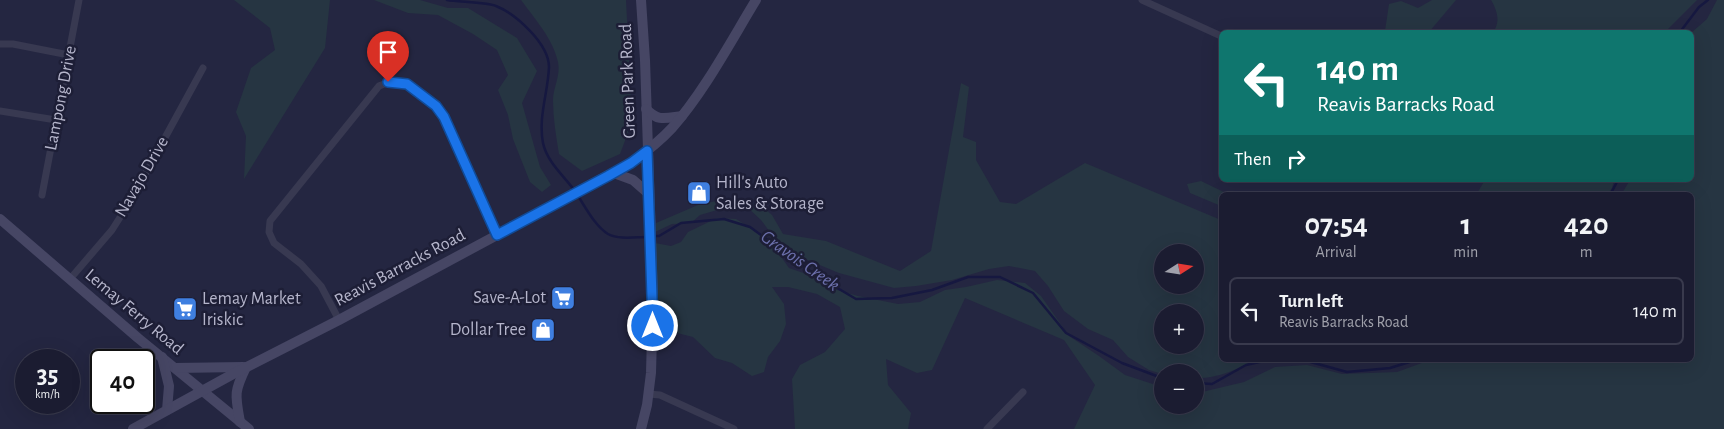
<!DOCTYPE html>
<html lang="en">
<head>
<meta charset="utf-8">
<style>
	:root { --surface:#1b1c31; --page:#28293d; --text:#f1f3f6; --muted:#a0a1ab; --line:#393a4d }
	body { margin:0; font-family:"Alegreya Sans",sans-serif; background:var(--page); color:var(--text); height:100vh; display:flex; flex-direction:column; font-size:19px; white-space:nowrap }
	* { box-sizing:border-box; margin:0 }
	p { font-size:16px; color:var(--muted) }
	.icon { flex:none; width:28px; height:28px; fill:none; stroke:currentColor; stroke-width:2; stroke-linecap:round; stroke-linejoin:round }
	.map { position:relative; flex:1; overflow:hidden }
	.panel { position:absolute; left:1219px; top:192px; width:475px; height:170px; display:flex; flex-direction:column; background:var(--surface); border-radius:8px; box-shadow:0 5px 20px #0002,0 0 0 1px var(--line) }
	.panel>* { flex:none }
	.guide { position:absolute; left:1219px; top:30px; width:475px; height:152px; border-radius:8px; box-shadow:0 5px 20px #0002,0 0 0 1px var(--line); background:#0f766e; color:#fff; overflow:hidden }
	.needle { width:32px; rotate:78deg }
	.tools { position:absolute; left:1154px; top:244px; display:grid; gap:10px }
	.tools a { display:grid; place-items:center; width:50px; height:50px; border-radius:50%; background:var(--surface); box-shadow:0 5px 20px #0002,0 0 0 1px var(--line); font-size:25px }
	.speed { position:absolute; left:15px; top:349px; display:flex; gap:10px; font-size:25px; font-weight:700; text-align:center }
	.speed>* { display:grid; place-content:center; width:65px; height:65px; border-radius:50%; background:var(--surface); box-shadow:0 5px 20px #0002,0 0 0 1px var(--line); line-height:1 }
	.speed small { font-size:12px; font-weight:400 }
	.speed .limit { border:2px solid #111; border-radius:8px; background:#fff; color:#111 }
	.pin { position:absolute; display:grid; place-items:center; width:42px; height:42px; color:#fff; margin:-51px -21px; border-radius:50% 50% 50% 0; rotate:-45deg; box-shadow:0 0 5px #0007 }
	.pin .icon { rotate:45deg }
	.me { position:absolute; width:55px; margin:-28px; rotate:0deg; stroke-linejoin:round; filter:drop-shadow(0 0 4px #0008) }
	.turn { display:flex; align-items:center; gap:18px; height:105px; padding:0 15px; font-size:22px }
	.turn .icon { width:65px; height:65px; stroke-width:2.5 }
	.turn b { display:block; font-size:35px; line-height:42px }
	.then { display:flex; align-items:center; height:48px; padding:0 15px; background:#0003; gap:10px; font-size:19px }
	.eta { display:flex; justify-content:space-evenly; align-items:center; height:85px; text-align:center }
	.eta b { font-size:30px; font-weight:700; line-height:35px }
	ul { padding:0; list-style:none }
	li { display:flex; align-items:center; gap:15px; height:68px; margin:0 10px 8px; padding:0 5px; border:2px solid var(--line); border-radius:8px }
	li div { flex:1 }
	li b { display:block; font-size:19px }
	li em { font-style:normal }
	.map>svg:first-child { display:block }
	.green { fill:#263542; fill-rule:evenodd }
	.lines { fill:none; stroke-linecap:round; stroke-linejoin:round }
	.stream { stroke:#161840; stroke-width:2.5 }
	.street { stroke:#383951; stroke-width:7 }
	.secondary { stroke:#464664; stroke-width:10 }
	.route-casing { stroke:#114b97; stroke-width:12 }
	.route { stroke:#1a73e8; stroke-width:9 }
	.labels { text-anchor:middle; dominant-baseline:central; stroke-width:5; stroke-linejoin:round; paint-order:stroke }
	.street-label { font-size:18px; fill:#b5b5cb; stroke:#1d1e36 }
	.poi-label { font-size:18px; fill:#b5b5cb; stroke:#1d1e36; text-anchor:start }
	.water-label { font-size:19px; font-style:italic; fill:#6c70ac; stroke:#1d1e36 }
</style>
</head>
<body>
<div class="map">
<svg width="1724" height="429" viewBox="0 0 1724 429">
	<rect width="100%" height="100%" fill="#242641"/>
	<g class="green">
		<path d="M234 0H330L325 48 244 179 246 136 236 112 251 68 275 50 270 28Z"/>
		<path d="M374 0H420L448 8H468L517 38 537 71 522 103 540 167 551 185 542 192 530 182 513 139 508 115 498 90 508 75 497 50 473 34 438 15 408 13Z"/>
		<path d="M521 0H626L632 122 620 154 582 171 559 154C556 136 553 118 553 100 553 88 561 75 558 62 553 39 535 19 521 0Z"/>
		<path d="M1432 0H1456L1429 32H1386L1385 31 1389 4 1401 1 1418 8Z"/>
		<path d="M1491 0H1697L1665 32H1493C1501 22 1497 10 1491 0Z"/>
		<path d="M1717 0H1724V429H1074L1095 385 1064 340 965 298 932 370 917 373 886 359 888 385 911 413 908 429H795L792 379 800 365 825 352 845 329 840 307 817 294 788 287H772L784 304 786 324 780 341 768 357 764 372 752 376 732 363 715 358 693 337 657 328 655 243 671 246 681 242 688 232 717 218 736 219 757 232 777 251 789 268 812 276 830 288 858 296 898 304 920 302 945 290 966 287 997 280 1025 283 1041 296 1069 336 1099 356 1125 375 1162 387V405H1195V392H1202L1244 382 1275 367 1307 365 1342 374 1397 372 1430 360H1691V195H1621L1630 180H1691V33L1707 19Z"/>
		<path d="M961 83 969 87 963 137 976 142V160L1000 202 1016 204 1085 163 1221 220V360H1255C1236 370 1217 379 1195 378V372H1162V374L1149 370 1128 357 1113 340 1088 329 1064 311 1048 286 1035 271 1009 266 989 269 952 280 916 286 894 288 839 273 793 254 775 239 761 220 747 207 724 208 700 215 691 223 672 224 655 232 656 223 698 205 725 199 761 205 772 215 783 234 826 241 900 271 931 251ZM1162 252H1195V285H1162ZM1162 312H1195V345H1162Z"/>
		<path d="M1485 180H1614L1612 188 1607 195H1476Z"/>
		<path d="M1201 181 1230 195H1221V206L1190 193 1187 184Z"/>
	</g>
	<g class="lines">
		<g class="stream">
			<path d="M447 0C458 2 488 2 496 6 516 14 549 44 549 67 548 93 538 117 543 143 547 162 564 176 575 191"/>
			<path d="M1680 32 1699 7 1708 0"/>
			<path d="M1610 195 1618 180"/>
			<path d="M578 196C586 208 595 226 608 234 619 240 636 237 648 237"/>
			<path d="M653 236H659L681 223 724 219 750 227 817 276 856 299 892 298 932 290 968 277H1000L1033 293 1066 333 1122 363 1162 378"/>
			<path d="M1296 360 1307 361 1347 372 1390 368 1416 360"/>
			<path d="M1195 383 1212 384 1246 365 1268 360"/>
		</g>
		<g class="street">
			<path d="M1142 0 1221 36"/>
			<path d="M0 44H13L69 55"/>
			<path d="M0 111 56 120"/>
			<path d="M42 195 79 0"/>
			<path d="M70 279 112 230 131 200 203 68"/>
			<path d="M339 320 321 286 301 264 274 243 269 232 270 221 379 86C387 82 399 80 407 84 417 88 437 109 444 117L497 235"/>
			<path d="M649 394 660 395 734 429"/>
			<path d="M987 429 1023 392"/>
		</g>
		<g class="secondary">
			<path d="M641 0 645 60 653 298 651 373 647 405 641 429"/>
			<path d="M646 109C658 122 666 118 682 116"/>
			<path d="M614 173 633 180 649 194"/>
			<path d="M0 219 138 338 249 429"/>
			<path d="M162 357 169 386 167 410"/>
			<path d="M175 368 243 367"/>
			<path d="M240 422C235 394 234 392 246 367"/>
			<path d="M133 429 233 374 339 320 631 163C646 152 660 141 672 128 704 92 731 41 756 0"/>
		</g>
	</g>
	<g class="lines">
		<defs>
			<path id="route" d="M388 82 407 84 436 106 444 117 497 235 608 176 631 163 647 151 653 326"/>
		</defs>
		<use href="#route" class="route-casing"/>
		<use href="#route" class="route"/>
	</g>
	<defs>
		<symbol id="shop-square" viewBox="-11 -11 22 22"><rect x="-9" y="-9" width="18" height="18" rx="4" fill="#3f7fe0" stroke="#1d1e36"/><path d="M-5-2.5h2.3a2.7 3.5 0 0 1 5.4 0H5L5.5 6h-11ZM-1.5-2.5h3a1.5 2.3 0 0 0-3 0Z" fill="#fff"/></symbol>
		<symbol id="supermarket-square" viewBox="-11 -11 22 22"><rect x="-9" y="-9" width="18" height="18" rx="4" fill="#3f7fe0" stroke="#1d1e36"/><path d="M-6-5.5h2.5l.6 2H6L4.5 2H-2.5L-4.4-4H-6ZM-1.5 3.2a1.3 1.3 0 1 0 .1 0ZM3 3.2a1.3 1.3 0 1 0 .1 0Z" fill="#fff"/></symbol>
	</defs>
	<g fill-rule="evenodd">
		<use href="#shop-square" x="685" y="179" width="28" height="28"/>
		<use href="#supermarket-square" x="549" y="284" width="28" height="28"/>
		<use href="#supermarket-square" x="171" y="295" width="28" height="28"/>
		<use href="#shop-square" x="529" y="316" width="28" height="28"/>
	</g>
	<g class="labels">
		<g class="street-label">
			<text transform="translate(628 81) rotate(-92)">Green Park Road</text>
			<text transform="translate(61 98) rotate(-79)">Lampong Drive</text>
			<text transform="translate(142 177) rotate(-60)">Navajo Drive</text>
			<text transform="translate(400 268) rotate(-28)">Reavis Barracks Road</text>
			<text transform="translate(134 312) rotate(40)">Lemay Ferry Road</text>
		</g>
		<g class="poi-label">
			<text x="716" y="183">Hill's Auto<tspan x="716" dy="21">Sales &amp; Storage</tspan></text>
			<text x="546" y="298" text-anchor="end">Save-A-Lot</text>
			<text x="202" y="299">Lemay Market<tspan x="202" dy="21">Iriskic</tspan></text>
			<text x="526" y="330" text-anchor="end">Dollar Tree</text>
		</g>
		<g class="water-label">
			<text transform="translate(800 261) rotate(35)">Gravois Creek</text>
		</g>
	</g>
</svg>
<div class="tools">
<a><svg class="needle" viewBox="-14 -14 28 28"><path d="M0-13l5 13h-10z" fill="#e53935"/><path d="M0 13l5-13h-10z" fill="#a0a1ab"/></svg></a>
<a>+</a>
<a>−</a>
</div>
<div class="speed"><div>35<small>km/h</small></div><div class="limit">40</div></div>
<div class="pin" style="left:388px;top:82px;background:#d93025"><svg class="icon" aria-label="arrive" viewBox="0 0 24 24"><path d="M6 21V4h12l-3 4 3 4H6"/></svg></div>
<svg class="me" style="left:653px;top:326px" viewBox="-20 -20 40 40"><circle r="17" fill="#1a73e8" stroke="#fff" stroke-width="3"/><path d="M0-11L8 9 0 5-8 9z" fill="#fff"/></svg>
<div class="guide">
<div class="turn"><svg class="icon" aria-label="left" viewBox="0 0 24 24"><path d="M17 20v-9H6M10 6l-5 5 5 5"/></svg><div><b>140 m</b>Reavis Barracks Road</div></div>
<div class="then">Then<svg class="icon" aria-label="right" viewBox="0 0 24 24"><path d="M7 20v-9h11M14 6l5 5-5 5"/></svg></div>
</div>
<section class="panel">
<div class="eta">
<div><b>07:54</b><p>Arrival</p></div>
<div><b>1</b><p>min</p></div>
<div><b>420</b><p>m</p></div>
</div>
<ul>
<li><svg class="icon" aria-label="left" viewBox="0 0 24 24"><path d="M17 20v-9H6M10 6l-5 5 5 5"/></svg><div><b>Turn left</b><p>Reavis Barracks Road</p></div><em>140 m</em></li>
</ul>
</section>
</div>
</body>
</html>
